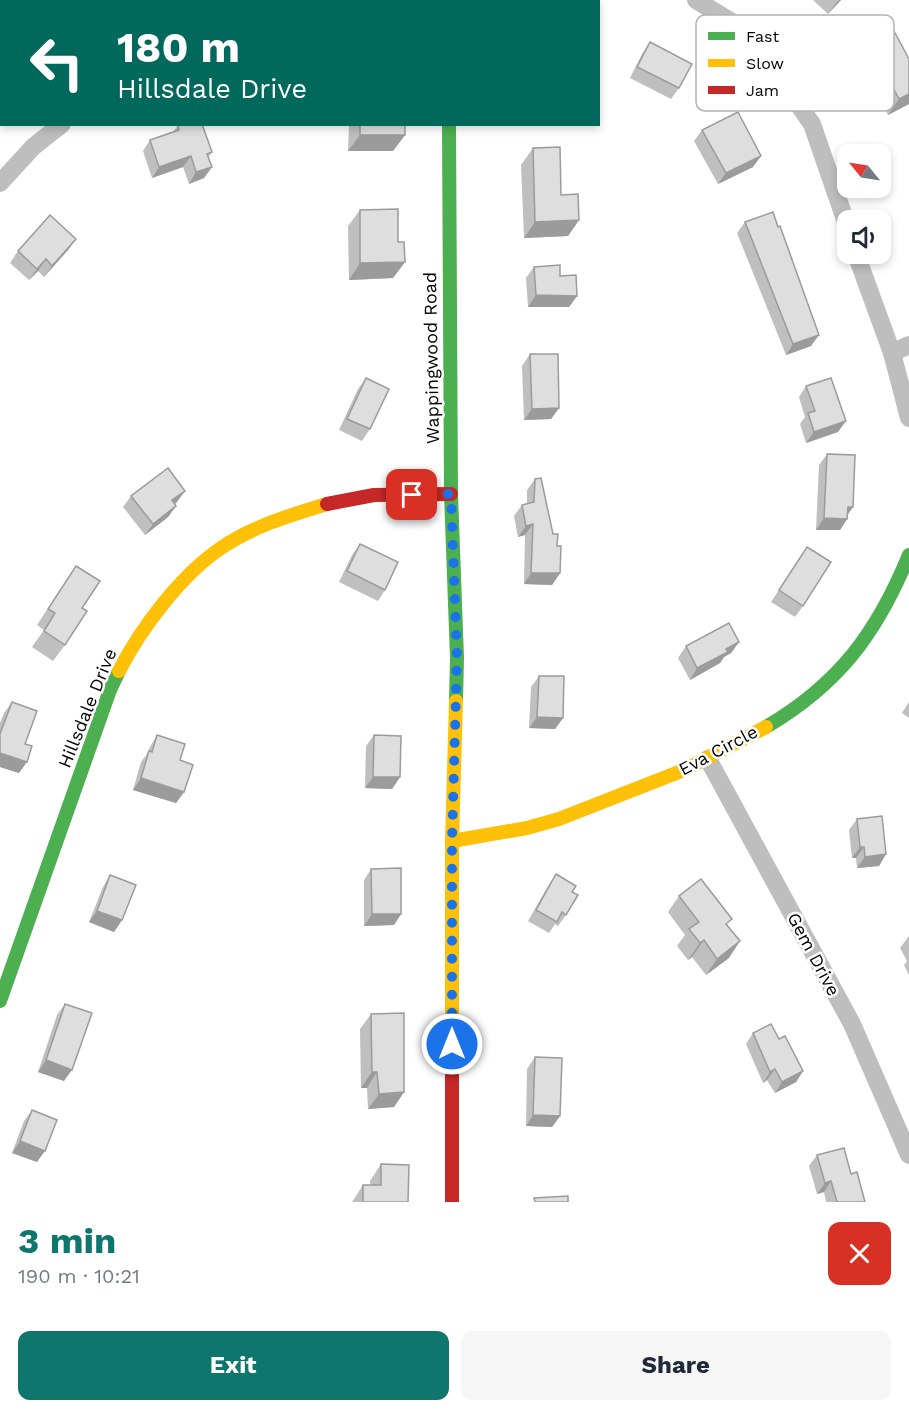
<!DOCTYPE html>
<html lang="en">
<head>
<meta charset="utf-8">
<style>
	:root { --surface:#fff; --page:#f6f6f7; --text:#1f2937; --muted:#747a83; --accent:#0f766e }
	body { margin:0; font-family:"Work Sans",sans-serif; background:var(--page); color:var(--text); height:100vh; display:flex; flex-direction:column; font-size:22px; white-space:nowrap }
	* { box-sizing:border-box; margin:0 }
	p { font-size:20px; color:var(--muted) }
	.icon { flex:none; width:33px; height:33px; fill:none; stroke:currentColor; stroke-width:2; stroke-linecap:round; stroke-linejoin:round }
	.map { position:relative; height:1202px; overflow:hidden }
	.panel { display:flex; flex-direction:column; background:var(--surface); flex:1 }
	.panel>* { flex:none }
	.guide { position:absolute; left:0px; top:0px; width:600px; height:126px; box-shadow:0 3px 9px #0003; background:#00695c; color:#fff; overflow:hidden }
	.needle { width:39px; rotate:300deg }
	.buttons { position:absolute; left:837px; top:144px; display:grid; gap:12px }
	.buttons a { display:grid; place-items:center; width:54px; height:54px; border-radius:12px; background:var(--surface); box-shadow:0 3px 9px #0003; font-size:30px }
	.pin { position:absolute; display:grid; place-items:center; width:51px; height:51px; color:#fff; margin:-26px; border-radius:12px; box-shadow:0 3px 9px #0006 }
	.me { position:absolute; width:66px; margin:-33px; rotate:0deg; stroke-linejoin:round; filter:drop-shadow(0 0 4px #0008) }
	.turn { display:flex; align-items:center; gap:21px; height:126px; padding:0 18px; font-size:27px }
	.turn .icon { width:78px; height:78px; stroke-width:2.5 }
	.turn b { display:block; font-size:42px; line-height:51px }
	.round { display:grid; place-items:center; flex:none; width:63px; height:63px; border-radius:12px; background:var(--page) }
	.summary { display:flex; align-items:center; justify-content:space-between; height:102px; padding:0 18px }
	h1 { font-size:36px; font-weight:700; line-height:45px; color:var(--accent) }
	.action { display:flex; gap:12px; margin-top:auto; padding:12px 18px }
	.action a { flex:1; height:69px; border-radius:12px; background:var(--accent); color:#fff; font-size:24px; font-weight:700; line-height:69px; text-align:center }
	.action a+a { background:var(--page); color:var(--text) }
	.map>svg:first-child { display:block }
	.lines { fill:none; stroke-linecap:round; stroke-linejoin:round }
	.street { stroke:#bebebe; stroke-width:18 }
	.fast { stroke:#4caf50; stroke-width:14 }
	.slow { stroke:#ffc107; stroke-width:14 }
	.jam { stroke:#c62828; stroke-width:14 }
	.wall { fill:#bfbfbf }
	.shaded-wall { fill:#9b9b9b }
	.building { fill:#dedede; stroke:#9b9b9b; stroke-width:1.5 }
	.route { stroke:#1a73e8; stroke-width:10; stroke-dasharray:0 18 }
	.labels { text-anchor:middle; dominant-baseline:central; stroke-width:5; stroke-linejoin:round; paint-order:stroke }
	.street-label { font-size:18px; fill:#000; stroke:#fff }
	.key { fill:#fff; stroke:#b2b2b2; stroke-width:1.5 }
	.key-label { font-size:16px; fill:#000 }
</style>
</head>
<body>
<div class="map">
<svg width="909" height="1202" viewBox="0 0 909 1202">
	<rect width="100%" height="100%" fill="#fff"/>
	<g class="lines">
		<g class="street">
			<path d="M696 0 735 24 772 67 812 124 848 228"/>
			<path d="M0 183 33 147 62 124"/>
			<path d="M856 254 892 353 909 418"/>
			<path d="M892 353 909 345"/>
			<path d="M708 759 852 1024 909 1155"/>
		</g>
		<g class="fast">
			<path d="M450 0V2"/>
			<path d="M449 124 451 494 457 658 456 701"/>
			<path d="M766 727C839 684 877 633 909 555"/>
			<path d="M0 1001 110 690 119 671"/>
		</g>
		<g class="slow">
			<path d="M119 671C141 628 181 575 221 548 253 526 291 515 327 504"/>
			<path d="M452 841 527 828 559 819 684 770 766 727"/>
			<path d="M452 1075V841L456 701"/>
		</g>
		<g class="jam">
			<path d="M327 504 374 495 451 494"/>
			<path d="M452 1075V1202"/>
		</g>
	</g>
	<g class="wall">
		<path d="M148 0H197L192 2H148Z"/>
		<path d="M813 0H841L828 14Z"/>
		<path d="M650 42 679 88 671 99 630 78 642 54Z"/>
		<path d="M870 44 909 59V104L888 115 859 60Z"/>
		<path d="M349 124H405V135L393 151H348Z"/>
		<path d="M178 125 212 152 208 158 212 167 204 178 189 184 183 167 152 178 143 151 150 140 173 132Z"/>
		<path d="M702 130 753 167 718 184 694 141Z"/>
		<path d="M533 148 561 195 579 220 568 236 524 238 521 165Z"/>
		<path d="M360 210 398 242 405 262 393 278 349 280 348 226Z"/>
		<path d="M745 222 778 227 811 346 786 355 737 233Z"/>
		<path d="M76 239 68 250 44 277 38 271 29 280 10 263 18 251Z"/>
		<path d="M534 267 560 276 577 296 569 307H528L526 278Z"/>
		<path d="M530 354 559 408 551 419 524 420 522 366Z"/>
		<path d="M366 378 370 429 362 441 339 430 358 389Z"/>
		<path d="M806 386 838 432 806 443 800 424 805 417 799 397Z"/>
		<path d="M827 454 853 507 848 514 847 519 840 530H816L819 465Z"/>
		<path d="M535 479 557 546 560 573 552 585 524 584 525 535 518 537 514 516 522 505 527 504V490Z"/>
		<path d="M131 496 177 502 175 504 176 506 168 517 145 535 123 507Z"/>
		<path d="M360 544 385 590 378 601 339 582 352 555Z"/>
		<path d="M807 547 803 606 795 617 771 602Z"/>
		<path d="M76 566 82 608 65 645 53 661 32 647 44 630 37 625Z"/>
		<path d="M739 642 731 653 724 657 720 663 690 680 678 658 686 646Z"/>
		<path d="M539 676 563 718 555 729 529 728 531 687Z"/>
		<path d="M12 702 25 744 19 773 0 767V723L4 713Z"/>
		<path d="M909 702V718L902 713Z"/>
		<path d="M157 735 180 760 184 792 176 803 133 790 141 762 147 754 150 747Z"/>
		<path d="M374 735 400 777 392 789 365 788 366 746Z"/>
		<path d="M857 819 886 854 879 866 857 868 856 858H852L849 830Z"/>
		<path d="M371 869 401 914 394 925 364 926V880Z"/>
		<path d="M556 874 572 892 566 915 558 926 555 924 549 933 528 921 548 886Z"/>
		<path d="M110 875 122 920 114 932 89 922 103 887Z"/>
		<path d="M679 896 728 925 729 958 706 975 692 957 688 960 677 946 685 935 668 912Z"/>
		<path d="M909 936V975L904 965 907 961 900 948Z"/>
		<path d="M65 1004 64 1081 38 1072 57 1015Z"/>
		<path d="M371 1014 404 1092 394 1107 368 1109 367 1088H361L360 1029Z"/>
		<path d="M753 1033 779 1039 803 1071 796 1082 775 1093 767 1080 763 1083 746 1044Z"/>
		<path d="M535 1057 560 1116 552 1127 526 1126 527 1069Z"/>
		<path d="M32 1110 37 1162 12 1153 24 1121Z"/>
		<path d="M817 1155 851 1174 865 1202H826L824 1192 817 1194 809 1166Z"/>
		<path d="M381 1164 408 1202H352L363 1185H370V1181Z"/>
	</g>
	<g class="shaded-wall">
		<path d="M171 0H197L192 2H167Z"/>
		<path d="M839 0H841L828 14 836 3Z"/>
		<path d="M909 94V104L888 115 899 99Z"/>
		<path d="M360 135H405L393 151H348Z"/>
		<path d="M191 156 183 167 152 178 159 167Z"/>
		<path d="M761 156 753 167 718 184 726 173Z"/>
		<path d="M212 167 204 178 189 184 196 172Z"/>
		<path d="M579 220 568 236 524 238 535 222Z"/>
		<path d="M76 239 68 250 44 277 52 266Z"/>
		<path d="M46 259 38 271 29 280 37 269Z"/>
		<path d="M405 262 393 278 349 280 360 263Z"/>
		<path d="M536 295 577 296 569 307H528Z"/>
		<path d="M819 335 811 346 786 355 793 344Z"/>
		<path d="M559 408 551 419 524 420 532 409Z"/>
		<path d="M846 421 838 432 806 443 814 432Z"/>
		<path d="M185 491 177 502 164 512 172 500Z"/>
		<path d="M176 506 168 517 145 535 153 524Z"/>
		<path d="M848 507H853L845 518Z"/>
		<path d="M824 518 847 519 840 530H816Z"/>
		<path d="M533 524 525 535 518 537 526 526Z"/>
		<path d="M531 573H560L552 585 524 584Z"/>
		<path d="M739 642 731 653 724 657 720 663 690 680 697 668 726 649Z"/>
		<path d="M537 717 563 718 555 729 529 728Z"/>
		<path d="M0 753 27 762 19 773 0 767Z"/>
		<path d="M373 777H400L392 789 365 788Z"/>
		<path d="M141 778 184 792 176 803 133 790Z"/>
		<path d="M860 847H864L856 858H852Z"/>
		<path d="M886 854 879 866 857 868 865 857Z"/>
		<path d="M97 911 122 920 114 932 89 922Z"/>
		<path d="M372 914H401L394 925 364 926Z"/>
		<path d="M704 940 692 957 688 960 700 943Z"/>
		<path d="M740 941 729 958 706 975 717 959Z"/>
		<path d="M46 1060 72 1070 64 1081 38 1072Z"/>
		<path d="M775 1069 767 1080 763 1083 770 1072Z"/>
		<path d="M803 1071 796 1082 775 1093 782 1082Z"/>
		<path d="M372 1072H377L367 1088H361Z"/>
		<path d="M404 1092 394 1107 368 1109 379 1094Z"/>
		<path d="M533 1115 560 1116 552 1127 526 1126Z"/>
		<path d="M20 1141 45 1151 37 1162 12 1153Z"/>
		<path d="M831 1181 824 1192 817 1194 825 1183Z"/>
	</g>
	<g class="building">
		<path d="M159 0H171L167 2H159Z"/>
		<path d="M894 31 909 59V94L899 99 870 44Z"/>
		<path d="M650 42 692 64 679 88 637 67Z"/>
		<path d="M738 112 761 156 726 173 702 130Z"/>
		<path d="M180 124H202L212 152 207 154 212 167 196 172 191 156 159 167 150 140 179 130 178 125Z"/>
		<rect x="360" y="124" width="45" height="11"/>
		<path d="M560 147 561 195 578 194 579 220 535 222 533 148Z"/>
		<path d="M398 209V242H404L405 262 360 263V210Z"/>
		<path d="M773 212 778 227 780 226 819 335 793 344 745 222Z"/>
		<path d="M50 215 76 239 52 266 46 259 37 269 18 251Z"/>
		<path d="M560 265V276L576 275 577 296 536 295 534 267Z"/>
		<path d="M530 354H558L559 408 532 409Z"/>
		<path d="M366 378 389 389 370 429 347 419Z"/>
		<path d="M831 378 846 421 814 432 808 413 815 411 806 386Z"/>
		<path d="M827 454 855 455 853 507H848L847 519 824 518Z"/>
		<path d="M168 468 185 491 172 500 176 506 153 524 131 496Z"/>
		<path d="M541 478 553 534H558L557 546H561L560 573H531L533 524 526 526 522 505 534 502 535 479Z"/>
		<path d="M360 544 398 562 385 590 347 571Z"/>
		<path d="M807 547 831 562 803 606 779 590Z"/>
		<path d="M76 566 100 581 82 608 87 611 65 645 44 631 55 613 48 609Z"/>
		<path d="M729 623 739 642 726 649 728 652 697 668 686 646Z"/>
		<path d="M539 676H564L563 718 537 717Z"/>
		<path d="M12 702 37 711 25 744 32 746 27 762 0 753V734Z"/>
		<path d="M157 735 185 744 180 760 193 765 184 792 141 778 149 751 152 752Z"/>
		<path d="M374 735 401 736 400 777H373Z"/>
		<path d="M882 816 886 854 865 857 864 847H860L857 819Z"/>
		<path d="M401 868V914H372L371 869Z"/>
		<path d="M556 874 576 886 572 892 578 895 566 915 562 912 557 922 536 910Z"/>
		<path d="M110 875 136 885 122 920 97 911Z"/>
		<path d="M701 879 732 919 726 924 740 941 717 959 704 940 700 943 689 929 699 922 679 896Z"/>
		<path d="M65 1004 92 1013 72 1070 46 1060Z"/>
		<path d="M404 1013V1092L379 1094 377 1072H372L371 1014Z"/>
		<path d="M771 1024 779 1039 785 1036 803 1071 782 1082 775 1069 770 1072 753 1033Z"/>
		<path d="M535 1057 562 1058 560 1116 533 1115Z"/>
		<path d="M32 1110 57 1120 45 1151 20 1141Z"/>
		<path d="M844 1148 851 1174 857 1172 865 1202H837L831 1181 825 1183 817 1155Z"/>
		<path d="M381 1164 409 1165 408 1202H363V1185H381Z"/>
		<path d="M568 1196V1202H535L534 1198Z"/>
	</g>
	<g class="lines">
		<path class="route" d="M412 495 451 494 457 658 452 841V1044"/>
	</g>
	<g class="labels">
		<g class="street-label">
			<text transform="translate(431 358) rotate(-91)">Wappingwood Road</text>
			<text transform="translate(87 708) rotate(-68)">Hillsdale Drive</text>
			<text transform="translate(718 750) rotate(-28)">Eva Circle</text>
			<text transform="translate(814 954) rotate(62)">Gem Drive</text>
		</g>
	</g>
	<rect x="696" y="15" width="198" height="96" rx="9" class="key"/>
	<rect x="708" y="32" width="27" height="8" fill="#4caf50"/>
	<rect x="708" y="59" width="27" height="8" fill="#ffc107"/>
	<rect x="708" y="86" width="27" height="8" fill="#c62828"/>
	<g class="key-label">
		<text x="746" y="42">Fast</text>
		<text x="746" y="69">Slow</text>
		<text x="746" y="96">Jam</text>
	</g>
</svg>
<div class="buttons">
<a><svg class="needle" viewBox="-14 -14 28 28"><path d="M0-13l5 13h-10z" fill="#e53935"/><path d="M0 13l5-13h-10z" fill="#747a83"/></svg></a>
<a><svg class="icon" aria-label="sound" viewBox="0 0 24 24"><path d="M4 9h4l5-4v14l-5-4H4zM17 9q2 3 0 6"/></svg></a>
</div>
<div class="pin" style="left:412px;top:495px;background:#d93025"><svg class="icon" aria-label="arrive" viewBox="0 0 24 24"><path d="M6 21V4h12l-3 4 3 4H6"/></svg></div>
<svg class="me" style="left:452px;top:1044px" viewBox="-20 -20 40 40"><circle r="17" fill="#1a73e8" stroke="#fff" stroke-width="3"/><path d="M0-11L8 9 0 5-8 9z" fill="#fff"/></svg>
<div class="guide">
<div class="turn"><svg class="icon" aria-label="left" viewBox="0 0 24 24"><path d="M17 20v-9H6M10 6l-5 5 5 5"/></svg><div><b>180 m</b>Hillsdale Drive</div></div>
</div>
</div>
<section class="panel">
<div class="summary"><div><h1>3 min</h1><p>190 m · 10:21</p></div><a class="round" style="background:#d93025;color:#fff"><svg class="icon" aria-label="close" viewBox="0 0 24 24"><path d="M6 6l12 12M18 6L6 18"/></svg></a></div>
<div class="action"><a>Exit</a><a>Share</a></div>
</section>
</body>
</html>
